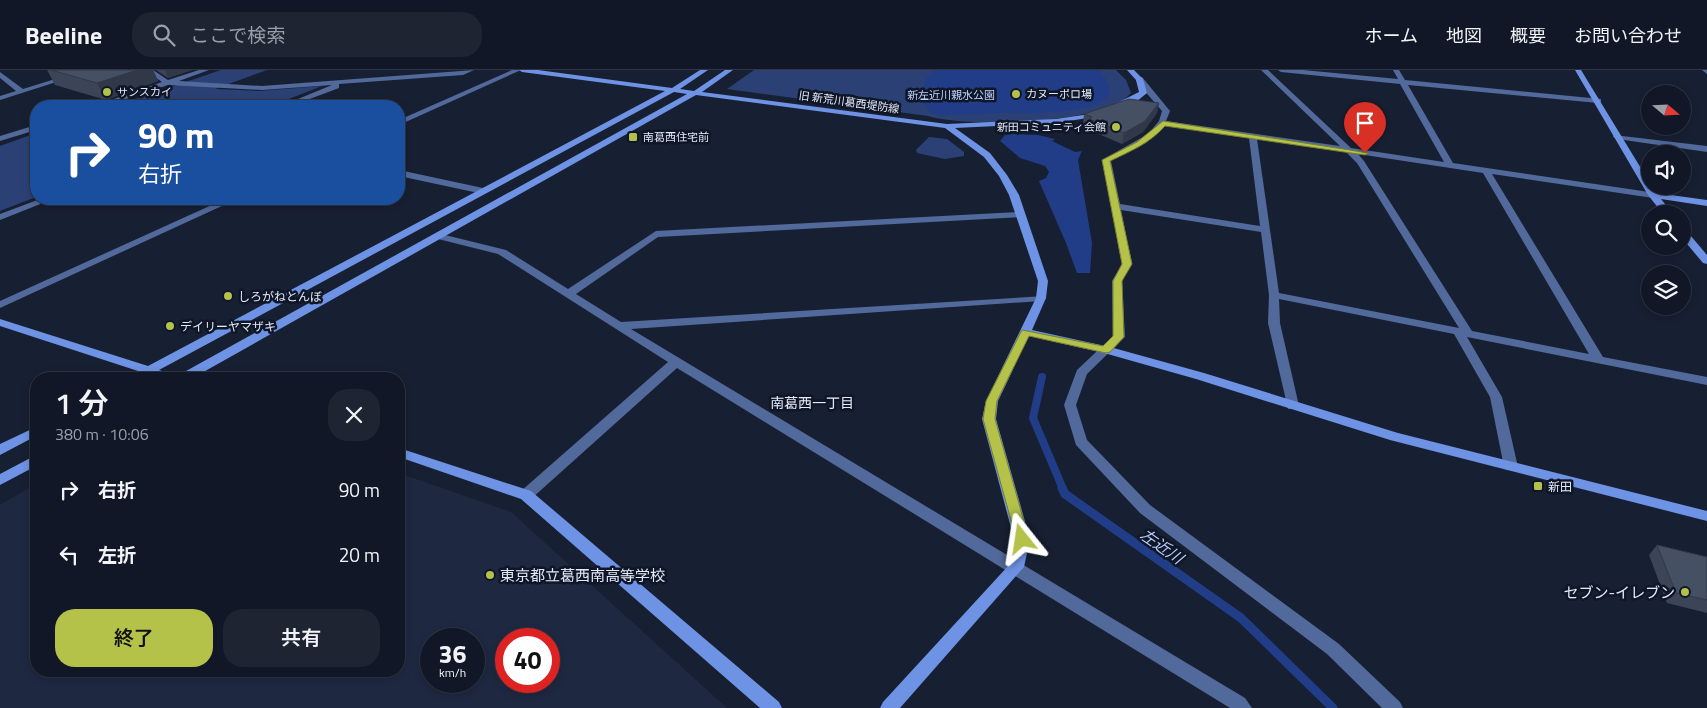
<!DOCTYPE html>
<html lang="ja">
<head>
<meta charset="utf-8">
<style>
	:root { --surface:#111726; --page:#1e2432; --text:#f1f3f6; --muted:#9c9fa7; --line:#303643; --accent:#b4c24a }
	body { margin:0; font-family:"Titillium Web","Noto Sans JP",sans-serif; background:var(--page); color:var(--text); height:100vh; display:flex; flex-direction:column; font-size:19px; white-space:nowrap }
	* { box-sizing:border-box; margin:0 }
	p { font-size:16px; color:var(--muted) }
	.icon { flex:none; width:28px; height:28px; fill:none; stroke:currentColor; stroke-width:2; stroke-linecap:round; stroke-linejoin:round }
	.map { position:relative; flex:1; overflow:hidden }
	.details { position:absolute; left:30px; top:302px; width:375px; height:305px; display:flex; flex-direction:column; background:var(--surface); border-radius:20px; box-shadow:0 2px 8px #0003,0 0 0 1px var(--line) }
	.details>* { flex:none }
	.guide { position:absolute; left:30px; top:30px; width:375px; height:105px; border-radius:20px; box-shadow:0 2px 8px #0003,0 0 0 1px var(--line); background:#1a4fa0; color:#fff; overflow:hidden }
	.needle { width:32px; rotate:109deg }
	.buttons { position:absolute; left:1641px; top:15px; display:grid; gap:10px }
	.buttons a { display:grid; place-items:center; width:50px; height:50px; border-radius:50%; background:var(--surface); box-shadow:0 2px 8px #0003,0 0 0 1px var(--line); font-size:25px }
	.speed { position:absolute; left:420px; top:558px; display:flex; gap:10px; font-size:25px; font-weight:700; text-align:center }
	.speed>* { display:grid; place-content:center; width:65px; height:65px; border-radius:50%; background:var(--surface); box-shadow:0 2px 8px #0003,0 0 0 1px var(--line); line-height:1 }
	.speed small { font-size:12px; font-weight:400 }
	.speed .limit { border:8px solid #d22; background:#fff; color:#111 }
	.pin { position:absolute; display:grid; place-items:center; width:42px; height:42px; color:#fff; margin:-51px -21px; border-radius:50% 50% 50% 0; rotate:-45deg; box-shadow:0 0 5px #0007 }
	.pin .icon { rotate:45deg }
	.me { position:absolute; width:55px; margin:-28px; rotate:345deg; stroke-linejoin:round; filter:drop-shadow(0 0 4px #0008) }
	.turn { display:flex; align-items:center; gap:18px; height:105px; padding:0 25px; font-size:22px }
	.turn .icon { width:65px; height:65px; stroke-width:2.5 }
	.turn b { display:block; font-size:35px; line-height:42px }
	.round { display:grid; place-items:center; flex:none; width:52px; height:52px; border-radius:20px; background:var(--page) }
	.headline { display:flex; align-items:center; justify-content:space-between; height:85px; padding:0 25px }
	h1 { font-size:30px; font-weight:600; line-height:38px }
	.primary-button { display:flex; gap:10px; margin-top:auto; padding:10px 25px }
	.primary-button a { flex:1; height:58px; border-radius:20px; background:var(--accent); color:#111; font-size:20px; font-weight:600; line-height:58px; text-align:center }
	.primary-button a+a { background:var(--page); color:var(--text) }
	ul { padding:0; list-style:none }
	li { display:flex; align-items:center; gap:15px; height:65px; padding:0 25px }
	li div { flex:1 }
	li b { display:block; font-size:19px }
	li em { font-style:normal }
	header { display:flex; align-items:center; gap:30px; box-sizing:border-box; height:70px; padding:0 25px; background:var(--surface); border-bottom:1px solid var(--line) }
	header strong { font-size:24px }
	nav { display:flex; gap:28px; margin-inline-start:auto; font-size:18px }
	.search { width:350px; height:45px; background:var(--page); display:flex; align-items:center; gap:12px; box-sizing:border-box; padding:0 18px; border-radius:20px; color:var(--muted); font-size:19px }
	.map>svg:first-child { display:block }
	.built { fill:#1e2841; fill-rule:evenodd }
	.green { fill:#2b4176 }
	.water { fill:#213d88 }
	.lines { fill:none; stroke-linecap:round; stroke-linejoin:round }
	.stream-far1 { stroke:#213d88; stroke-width:8 }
	.stream { stroke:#213d88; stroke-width:9 }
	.street { fill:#52699b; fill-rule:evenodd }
	.secondary { fill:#6e92e4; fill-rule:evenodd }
	.wall { fill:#3c4557 }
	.shaded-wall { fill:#313847 }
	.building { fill:#465065; stroke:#313847 }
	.route { fill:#b4c24a; stroke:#757e30 }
	.poi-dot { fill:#b4c24a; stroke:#0e1628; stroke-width:2 }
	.labels { text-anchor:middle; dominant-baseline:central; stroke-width:5; stroke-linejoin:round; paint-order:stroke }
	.far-poi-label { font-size:11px; fill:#e4eaf7; stroke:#0e1628; text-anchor:start }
	.far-park-label { font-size:11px; fill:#bcd0fb; stroke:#0e1628 }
	.far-street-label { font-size:11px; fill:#e4eaf7; stroke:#0e1628 }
	.poi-label { font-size:12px; fill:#e4eaf7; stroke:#0e1628; text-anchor:start }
	.neighbourhood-label { font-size:14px; fill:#e4eaf7; stroke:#0e1628 }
	.near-poi-label { font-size:15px; fill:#e4eaf7; stroke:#0e1628; text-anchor:start }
	.near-water-label { font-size:16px; font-style:italic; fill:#b6caf5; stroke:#0e1628 }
</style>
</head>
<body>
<header>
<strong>Beeline</strong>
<div class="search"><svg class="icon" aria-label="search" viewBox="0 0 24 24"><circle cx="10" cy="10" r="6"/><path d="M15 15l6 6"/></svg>ここで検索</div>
<nav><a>ホーム</a><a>地図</a><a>概要</a><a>お問い合わせ</a></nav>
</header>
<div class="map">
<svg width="1707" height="638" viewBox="0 0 1707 638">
	<rect width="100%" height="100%" fill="#171f32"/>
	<path class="built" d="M399 403 511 442 727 638H0V435L36 414V601H399ZM431 569H474V611H431ZM506 569H549V611H506Z"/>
	<g class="green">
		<path d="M221 0H267L215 19 259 21 322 16 271 36H115Z"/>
		<path d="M754 0H1116L1126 10 1131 23C1105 55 966 58 928 46L727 19Z"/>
		<path d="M36 63V127L0 141V76Z"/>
		<path d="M929 67 947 69 964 82V86L945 89 917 83 916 80Z"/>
	</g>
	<g class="water">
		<path d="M935 0H1098L1106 9 1111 22C1094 47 1037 42 1005 43 980 44 957 46 932 44L920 28 926 9Z"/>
		<path d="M1012 64 1038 65 1055 69 1052 71 1075 82 1082 81 1078 90 1092 173 1090 203H1077L1066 173 1039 111 1046 108 1049 102 1045 96 1020 88 1000 71 1005 65Z"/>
	</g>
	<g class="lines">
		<path class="stream-far1" d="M1042 307 1033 348 1063 419"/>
		<path class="stream" d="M1062 418 1065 424 1241 548 1333 638"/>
		<g class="street">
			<path d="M84 0H94L0 30V26L16 21 0 8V2L23 19Z"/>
			<path d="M145 0H153L168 10 199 0H209L179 11 262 16 474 0 463 5 339 14V18L291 36H281L332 15 262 20 168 15 105 36H94L162 12Z"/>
			<path d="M512 0H521L399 55V50Z"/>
			<path d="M1261 0H1268L1351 78 1444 92 1400 14 1281 2 1278 0H1303L1398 9 1393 0H1399L1405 10 1601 29V33H1598L1408 15 1453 93 1656 123 1658 125 1653 128 1492 104 1603 287 1707 307V315L1467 267 1502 327 1518 397 1516 400H1506L1504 397 1490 327 1454 264 1279 229 1280 253 1299 336 1298 339H1288L1268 253 1269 225 1261 162 1121 140 1132 194 1122 211 1125 267 1087 304 1076 335 1087 370 1150 435 1339 574 1400 632 1403 638H1382L1327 584 1140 443 1076 375 1064 335 1077 300 1113 266 1112 211 1122 194 1102 90 1148 64 1159 51 1162 41 1136 11V7H1142L1170 41 1166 51 1340 76ZM1163 55 1249 68 1260 156 1120 134 1111 91 1146 73ZM1257 69 1346 82 1357 93 1459 258 1279 223ZM1358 84 1483 103 1589 284 1472 261 1364 91Z"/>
			<path d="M1702 0H1707V4Z"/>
			<path d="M36 55V60L0 71V66Z"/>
			<path d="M1614 65 1707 76V82L1617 69 1613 67Z"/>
			<path d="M399 100 483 118 488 121 483 124 399 106Z"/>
			<path d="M40 129H53L0 150V144Z"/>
			<path d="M225 129H237L0 238V231Z"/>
			<path d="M1020 142 1023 143V147L658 167 576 224 621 252 1045 226 1046 228 1045 230 1041 231 631 259 1245 628 1252 638H1230L677 298 531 429H521L519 425 521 421 668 292 498 184 434 168 432 166 437 163 506 180 568 219 656 161Z"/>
		</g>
		<g class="secondary">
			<path d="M519 0H538L672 18 700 0H708L680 19 694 21 725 0H733L702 22 947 54 1056 49 1103 42V46H1100L1056 53 955 58 990 83 1007 105 1019 125 1048 211 1046 228 1032 260 1110 277 1204 303 1398 363 1707 441V451L1390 370 1196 309 1104 283 1029 266 998 331 996 349 1030 469 1024 497 900 638H880L883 632 1009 495 1014 469 982 349 986 331 1036 228 1038 211 1009 125 999 106 984 87 945 58 696 25 191 309H161L150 305 143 309H127L138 301 0 256V249L148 296 665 21 522 2ZM674 22 687 24 177 306 159 300Z"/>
			<path d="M1127 0H1134L1143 9 1147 23 1136 32 1115 38V34L1139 22 1136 10Z"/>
			<path d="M1575 0H1581L1650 113V116H1652L1656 123 1707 130V136L1661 129 1673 144H1663L1648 125Z"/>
			<path d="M1682 158 1685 159 1707 185V194L1703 193 1682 168Z"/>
			<path d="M36 357V366L0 385V374Z"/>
			<path d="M399 378 531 421 779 632 782 638H760L521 429 399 387Z"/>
			<path d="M36 385V396L0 415V404Z"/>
		</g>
	</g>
	<g class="wall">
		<path d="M47 0H153L158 11 106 30 55 15Z"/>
		<path d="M156 0H192L168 8Z"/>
		<path d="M1159 33 1157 43 1143 62 1122 74 1087 59V57L1083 55 1084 44Z"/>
		<path d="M1657 475 1707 487V543L1667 533 1649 485Z"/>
	</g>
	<g class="shaded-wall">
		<path d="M137 0H153L158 11 106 30 97 13Z"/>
		<path d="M165 0H192L168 8Z"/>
		<path d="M1159 33 1157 43 1143 62 1122 74 1124 63Z"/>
	</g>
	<g class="building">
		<path d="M51 0H137L97 13Z"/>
		<path d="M1129 29 1159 33 1145 51 1124 63 1089 49 1092 47 1084 44Z"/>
		<path d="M1657 475 1707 487V530L1676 523Z"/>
	</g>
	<path class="route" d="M1163 51 1369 83 1365 85 1165 56C1150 73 1131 81 1110 91L1132 194 1122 211 1124 267 1110 282 1106 283 1029 266 997 331 995 349 1029 469 1022 474 1017 472 983 349 986 331 1022 260 1103 276 1113 266V211L1122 194 1102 90 1137 72Z"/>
	<g class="poi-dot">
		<circle cx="107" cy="22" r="5"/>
		<circle cx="1016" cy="24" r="5"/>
		<circle cx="1116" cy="57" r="5"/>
		<rect x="628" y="62" width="10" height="10" rx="2.5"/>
		<circle cx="228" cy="226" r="5"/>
		<circle cx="170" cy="256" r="5"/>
		<rect x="1533" y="411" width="10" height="10" rx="2.5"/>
		<circle cx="490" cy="505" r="5"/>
		<circle cx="1685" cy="522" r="5"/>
	</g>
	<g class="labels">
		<g class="far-poi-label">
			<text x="117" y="22">サンスカイ</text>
			<text x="1026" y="24">カヌーポロ場</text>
			<text x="1106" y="57" text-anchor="end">新田コミュニティ会館</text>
			<text x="643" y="67">南葛西住宅前</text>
		</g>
		<g class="far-park-label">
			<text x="951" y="25">新左近川親水公園</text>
		</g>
		<g class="far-street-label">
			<text transform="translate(849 32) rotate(8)">旧 新荒川葛西堤防線</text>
		</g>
		<g class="poi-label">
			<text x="238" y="226">しろがねとんぼ</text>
			<text x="180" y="256">デイリーヤマザキ</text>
			<text x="1548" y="416">新田</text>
		</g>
		<g class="neighbourhood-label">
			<text x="812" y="332">南葛西一丁目</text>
		</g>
		<g class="near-poi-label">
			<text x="500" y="505">東京都立葛西南高等学校</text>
			<text x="1675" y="522" text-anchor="end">セブン-イレブン</text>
		</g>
		<g class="near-water-label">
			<text transform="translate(1162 476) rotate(35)">左近川</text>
		</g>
	</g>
</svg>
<div class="buttons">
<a><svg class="needle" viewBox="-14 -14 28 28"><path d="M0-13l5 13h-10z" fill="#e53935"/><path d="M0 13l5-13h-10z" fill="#9c9fa7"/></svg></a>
<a><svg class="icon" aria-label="sound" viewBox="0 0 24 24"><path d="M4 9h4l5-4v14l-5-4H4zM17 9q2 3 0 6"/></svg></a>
<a><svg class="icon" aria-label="search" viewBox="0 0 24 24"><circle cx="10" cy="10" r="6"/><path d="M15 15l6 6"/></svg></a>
<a><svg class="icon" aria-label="layers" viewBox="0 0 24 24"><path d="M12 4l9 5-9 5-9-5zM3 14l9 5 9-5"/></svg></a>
</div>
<div class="speed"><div>36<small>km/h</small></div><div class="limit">40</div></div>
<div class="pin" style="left:1365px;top:83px;background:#d93025"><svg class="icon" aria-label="arrive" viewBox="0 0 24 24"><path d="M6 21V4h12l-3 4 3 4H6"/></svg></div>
<svg class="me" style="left:1022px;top:469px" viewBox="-20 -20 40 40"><path d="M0-17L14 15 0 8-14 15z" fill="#b4c24a" stroke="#fff" stroke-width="4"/></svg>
<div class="guide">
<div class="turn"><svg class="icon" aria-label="right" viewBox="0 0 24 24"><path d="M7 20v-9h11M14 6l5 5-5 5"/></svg><div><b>90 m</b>右折</div></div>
</div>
<section class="details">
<div class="headline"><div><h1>1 分</h1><p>380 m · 10:06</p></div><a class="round"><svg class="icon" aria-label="close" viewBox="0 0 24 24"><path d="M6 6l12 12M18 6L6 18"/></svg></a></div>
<ul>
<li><svg class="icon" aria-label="right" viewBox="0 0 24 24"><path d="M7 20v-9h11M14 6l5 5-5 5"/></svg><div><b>右折</b></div><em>90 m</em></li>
<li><svg class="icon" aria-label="left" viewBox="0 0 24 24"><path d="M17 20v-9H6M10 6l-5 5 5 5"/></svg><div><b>左折</b></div><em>20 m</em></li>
</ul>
<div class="primary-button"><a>終了</a><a>共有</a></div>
</section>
</div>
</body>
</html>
